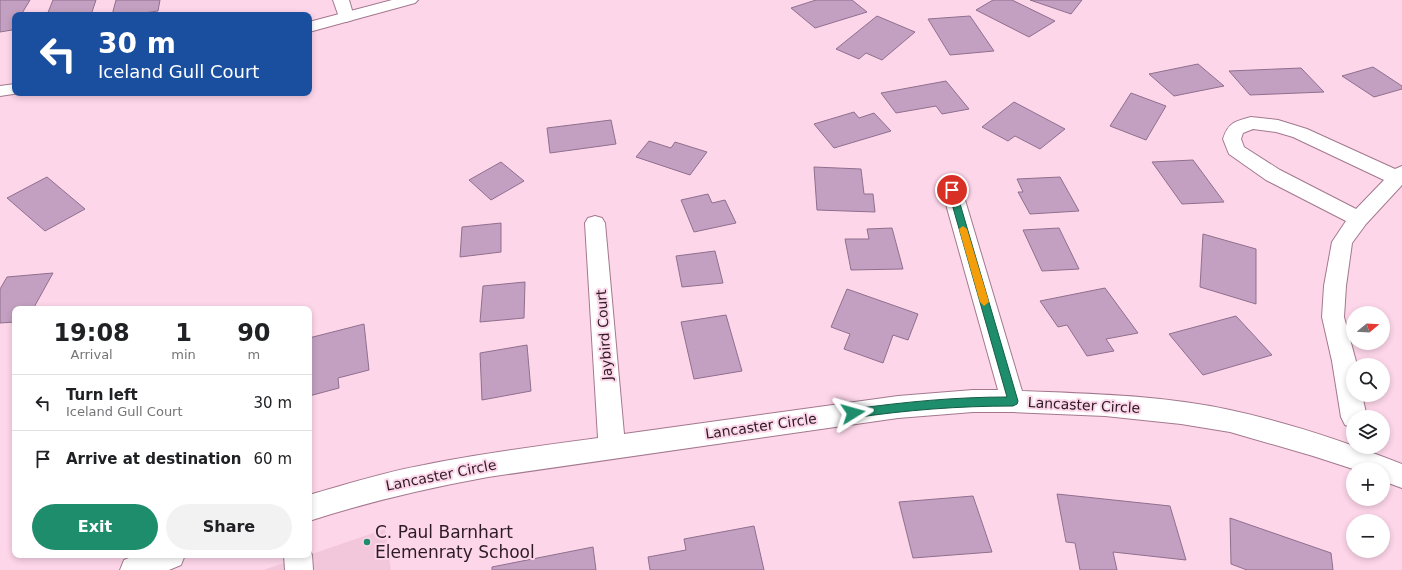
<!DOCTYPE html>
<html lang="en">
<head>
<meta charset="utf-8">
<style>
	:root { --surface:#fff; --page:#f2f2f2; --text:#202124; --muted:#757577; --line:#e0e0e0; --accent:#1e8d6c }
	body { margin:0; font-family:"DejaVu Sans",sans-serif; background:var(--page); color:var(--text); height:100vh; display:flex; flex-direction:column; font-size:15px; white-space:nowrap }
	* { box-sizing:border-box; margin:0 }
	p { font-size:13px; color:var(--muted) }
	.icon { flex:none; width:22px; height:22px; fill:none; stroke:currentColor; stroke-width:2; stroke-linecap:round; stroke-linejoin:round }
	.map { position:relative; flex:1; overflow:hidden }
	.panel { position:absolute; left:12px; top:306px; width:300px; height:252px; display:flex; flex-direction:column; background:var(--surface); border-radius:8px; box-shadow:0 2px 6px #0003 }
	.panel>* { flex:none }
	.banner { position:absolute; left:12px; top:12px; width:300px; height:84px; border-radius:8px; box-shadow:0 2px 6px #0003; background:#1a4fa0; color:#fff; overflow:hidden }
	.needle { width:26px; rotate:72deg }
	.controls { position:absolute; left:1346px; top:306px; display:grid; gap:8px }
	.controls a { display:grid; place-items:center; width:44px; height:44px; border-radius:50%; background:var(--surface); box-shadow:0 2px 6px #0003; font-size:20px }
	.pin { position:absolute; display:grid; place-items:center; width:34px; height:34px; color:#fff; margin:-17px; border:2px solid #fff; border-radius:50%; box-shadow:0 1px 4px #0007 }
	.me { position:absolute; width:44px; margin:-22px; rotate:82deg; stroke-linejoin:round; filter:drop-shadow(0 0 3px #0008) }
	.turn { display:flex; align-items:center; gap:14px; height:84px; padding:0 20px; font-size:18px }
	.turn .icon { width:52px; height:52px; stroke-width:2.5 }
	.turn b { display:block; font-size:28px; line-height:34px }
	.eta { display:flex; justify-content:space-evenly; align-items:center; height:68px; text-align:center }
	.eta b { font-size:24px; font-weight:800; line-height:28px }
	.primary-button { display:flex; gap:8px; margin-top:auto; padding:8px 20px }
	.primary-button a { flex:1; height:46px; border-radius:24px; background:var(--accent); color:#fff; font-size:16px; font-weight:800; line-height:46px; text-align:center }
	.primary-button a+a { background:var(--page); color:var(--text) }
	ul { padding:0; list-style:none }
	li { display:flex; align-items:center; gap:12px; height:56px; padding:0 20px; border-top:1px solid var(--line) }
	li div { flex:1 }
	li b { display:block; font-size:15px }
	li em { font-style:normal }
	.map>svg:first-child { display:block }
	.built { fill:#f2c7db }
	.building { fill:#c3a0c1; stroke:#906f8e }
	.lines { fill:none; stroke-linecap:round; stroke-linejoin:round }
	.minor-casing { stroke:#a3788d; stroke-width:2 }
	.major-casing { stroke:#a3788d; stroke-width:2 }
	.minor { fill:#fff; fill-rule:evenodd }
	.major { fill:#fff; fill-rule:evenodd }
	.route { fill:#1e8d6c; stroke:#145c46 }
	.slow { fill:#f59e0b }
	.poi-dot { fill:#1e8d6c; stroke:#fdd6e9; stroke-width:1.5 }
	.labels { text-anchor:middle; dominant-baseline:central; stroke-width:4; stroke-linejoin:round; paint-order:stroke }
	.street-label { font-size:14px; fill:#2c1b24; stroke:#fdd6e9 }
	.near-poi-label { font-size:17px; fill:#2c1b24; stroke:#fdd6e9; text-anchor:start }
</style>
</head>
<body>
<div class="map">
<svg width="1402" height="570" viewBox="0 0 1402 570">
	<rect width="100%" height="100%" fill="#fdd6e9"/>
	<path class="built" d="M385 529 391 570H263L309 555Z"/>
	<g class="building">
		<path d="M0 0H30L21 15H15V25L12 30 0 32Z"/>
		<path d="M53 0H96L91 15H47Z"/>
		<path d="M116 0H160L158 11 130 15H112Z"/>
		<path d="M816 0H852L867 12 815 28 791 8Z"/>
		<path d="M993 0H1012L1055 21 1029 37 976 10Z"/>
		<path d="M1030 0H1082L1071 14Z"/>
		<path d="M877 16 915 32 882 60 866 53 859 59 836 49Z"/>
		<path d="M970 16 994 51 950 55 928 19Z"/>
		<path d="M1198 64 1224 86 1174 96 1149 74Z"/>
		<path d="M1373 67 1402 86V89L1374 97 1342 76Z"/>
		<path d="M1301 68 1324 92 1250 95 1229 71Z"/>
		<path d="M946 81 969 109 942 114 936 106 896 113 881 93Z"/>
		<path d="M1131 93 1166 106 1146 140 1110 126Z"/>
		<path d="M1014 102 1065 129 1040 149 1015 136 1008 141 982 127Z"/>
		<path d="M854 112 859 118 874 113 891 131 834 148 814 124Z"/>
		<path d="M611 120 616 144 550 153 547 128Z"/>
		<path d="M649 141 671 148 675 142 707 152 690 175 636 157Z"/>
		<path d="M1193 160 1224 202 1182 204 1152 162Z"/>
		<path d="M501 162 524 181 491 200 469 180Z"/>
		<path d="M814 167 861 169 864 194H873L875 212 817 210Z"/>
		<path d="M47 177 85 209 45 231 7 198Z"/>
		<path d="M1060 177 1079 211 1030 214 1018 192H1023L1017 179Z"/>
		<path d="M708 194 712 203 725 200 736 223 694 232 681 200Z"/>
		<path d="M501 223V252L460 257 462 227Z"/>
		<path d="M892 228 903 269 851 270 845 239H869L867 229Z"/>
		<path d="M1059 228 1079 269 1042 271 1023 230Z"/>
		<path d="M1203 234 1256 249V304L1200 287Z"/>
		<path d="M715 251 723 283 682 287 676 256Z"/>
		<path d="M53 273 33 309H15V322L0 323V289L7 277Z"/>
		<path d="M525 282 524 318 480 322 483 286Z"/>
		<path d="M1105 288 1138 333 1106 339 1114 351 1087 356 1067 325 1058 327 1040 301Z"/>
		<path d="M847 289 918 314 908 340 893 335 883 363 844 349 850 334 831 327Z"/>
		<path d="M726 315 742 371 694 379 681 322Z"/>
		<path d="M1236 316 1272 355 1203 375 1169 334Z"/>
		<path d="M364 324 369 370 338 378 339 388 309 396V338Z"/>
		<path d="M527 345 531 391 482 400 480 353Z"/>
		<path d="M1057 494 1170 506 1186 560 1113 552 1117 570H1080L1075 543 1066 542Z"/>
		<path d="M973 496 992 552 913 558 899 502Z"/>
		<path d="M1230 518 1331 553 1333 570H1247L1231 564Z"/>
		<path d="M754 526 764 570H650L648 557 686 550 684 539Z"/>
		<path d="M593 547 596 570H492V567Z"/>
	</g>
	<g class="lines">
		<defs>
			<g id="minor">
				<path d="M333 0H349L354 17 352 20 346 22 340 20Z"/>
				<path d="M1251 117 1278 120 1307 129 1395 169 1402 166V185L1366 224 1352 243 1346 286 1344 317 1357 365H1353V395H1362L1367 417H1353V428L1345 425 1341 417 1332 361 1322 317 1324 286 1332 242 1346 221 1266 180 1229 154 1223 139C1228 123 1235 121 1251 117ZM1253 129 1276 132 1293 137 1384 180 1356 209 1280 170 1244 147 1241 139 1243 133Z"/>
				<path d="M952 183 959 185 962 190 1022 391C1091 394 1162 395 1230 410 1290 423 1346 442 1402 464V488L1383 481V469H1353L1313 456 1230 432 1181 424 1105 416 1013 412H973L898 418 488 477C427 488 368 502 309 521V495C347 484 385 472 424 465 482 453 540 446 598 438L585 223 588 218 595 216 602 218 605 223 624 434 898 396 973 390H998L942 190 945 185Z"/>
				<path d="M309 547 312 555 313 570H285L284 555H309Z"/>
				<path d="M136 555H185L181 565 169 570H120L124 560Z"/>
			</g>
			<g id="major">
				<path d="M392 0H418L415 3 309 32V22Z"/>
				<path d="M15 84V93H20L0 96V86Z"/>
			</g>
		</defs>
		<use href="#minor" class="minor-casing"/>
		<use href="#major" class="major-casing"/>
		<use href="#minor" class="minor"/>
		<use href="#major" class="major"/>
	</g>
	<path class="route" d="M952 187 956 190 1018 401 1017 404 1013 406C959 406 906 410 853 418L849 416 848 413 849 410 853 409C904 402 955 397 1007 397L948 190Z"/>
	<path class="slow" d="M963 226 967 229 989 302 984 306 980 302 959 229Z"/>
	<circle class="poi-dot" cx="367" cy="542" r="4"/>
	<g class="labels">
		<g class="street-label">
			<text transform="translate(604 335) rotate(-94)">Jaybird Court</text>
			<text transform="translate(1084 405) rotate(3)">Lancaster Circle</text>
			<text transform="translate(761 426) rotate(-8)">Lancaster Circle</text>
			<text transform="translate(441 475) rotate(-11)">Lancaster Circle</text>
		</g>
		<g class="near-poi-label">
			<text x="375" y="532">C. Paul Barnhart<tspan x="375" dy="20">Elemenraty School</tspan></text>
		</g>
	</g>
</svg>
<div class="controls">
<a><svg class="needle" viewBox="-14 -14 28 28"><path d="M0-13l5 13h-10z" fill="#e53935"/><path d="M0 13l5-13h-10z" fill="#757577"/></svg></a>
<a><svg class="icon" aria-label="search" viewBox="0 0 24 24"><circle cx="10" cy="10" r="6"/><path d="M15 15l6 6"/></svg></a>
<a><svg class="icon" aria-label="layers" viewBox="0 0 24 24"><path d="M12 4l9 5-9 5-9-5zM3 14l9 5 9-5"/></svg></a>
<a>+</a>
<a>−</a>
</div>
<div class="pin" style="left:952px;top:190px;background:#d93025"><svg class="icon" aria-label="arrive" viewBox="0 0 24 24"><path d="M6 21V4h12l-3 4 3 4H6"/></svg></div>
<svg class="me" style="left:853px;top:413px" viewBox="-20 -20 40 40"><path d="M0-17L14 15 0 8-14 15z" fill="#1e8d6c" stroke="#fff" stroke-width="4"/></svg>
<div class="banner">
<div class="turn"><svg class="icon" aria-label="left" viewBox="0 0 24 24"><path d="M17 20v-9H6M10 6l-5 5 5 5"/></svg><div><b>30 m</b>Iceland Gull Court</div></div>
</div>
<section class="panel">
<div class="eta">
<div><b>19:08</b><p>Arrival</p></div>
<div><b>1</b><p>min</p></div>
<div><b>90</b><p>m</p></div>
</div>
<ul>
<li><svg class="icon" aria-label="left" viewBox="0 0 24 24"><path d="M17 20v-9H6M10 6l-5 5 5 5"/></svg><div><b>Turn left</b><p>Iceland Gull Court</p></div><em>30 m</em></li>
<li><svg class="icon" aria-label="arrive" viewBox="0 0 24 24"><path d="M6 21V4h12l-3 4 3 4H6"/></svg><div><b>Arrive at destination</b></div><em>60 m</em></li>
</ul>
<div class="primary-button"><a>Exit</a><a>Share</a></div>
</section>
</div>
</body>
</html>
